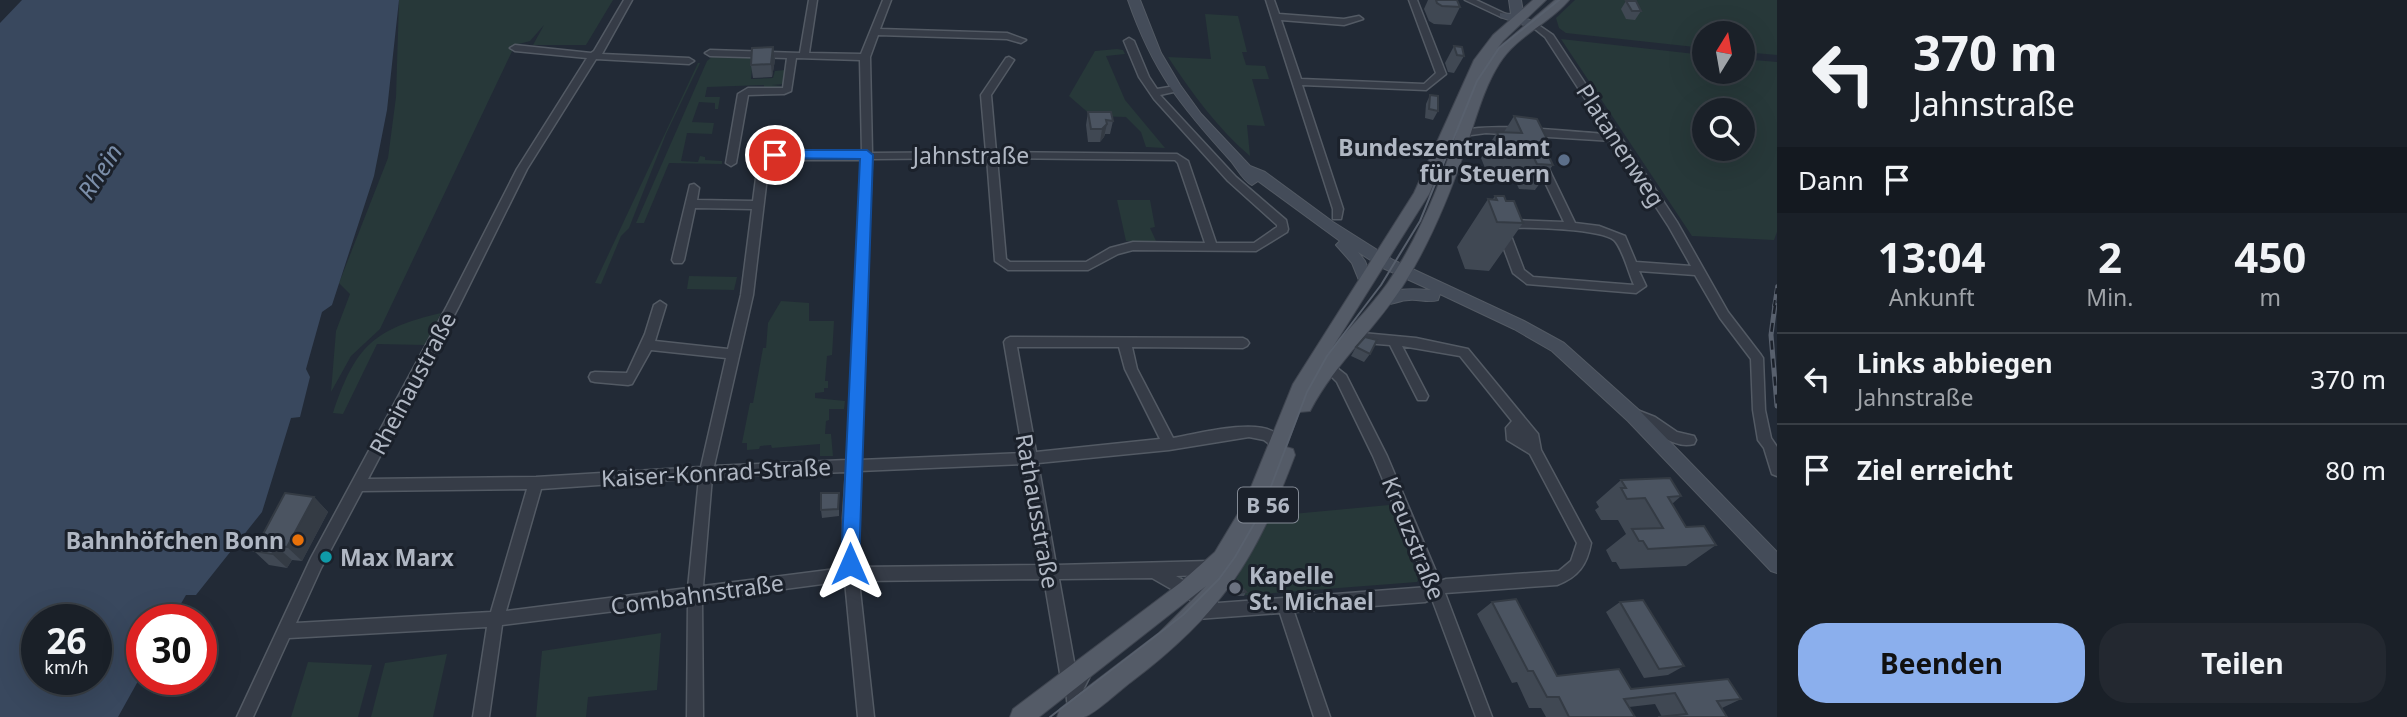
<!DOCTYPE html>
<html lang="de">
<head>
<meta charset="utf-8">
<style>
	:root { --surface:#1a2028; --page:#232830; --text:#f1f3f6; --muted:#9fa3a8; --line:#383e45; --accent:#8bafed }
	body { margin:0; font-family:"Noto Sans",sans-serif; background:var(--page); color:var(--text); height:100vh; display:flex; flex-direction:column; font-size:26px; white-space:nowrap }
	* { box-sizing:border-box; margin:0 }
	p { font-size:23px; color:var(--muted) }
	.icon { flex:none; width:38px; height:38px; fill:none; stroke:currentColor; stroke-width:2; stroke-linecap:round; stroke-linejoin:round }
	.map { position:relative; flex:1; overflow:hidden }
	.panel { display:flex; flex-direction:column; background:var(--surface); width:630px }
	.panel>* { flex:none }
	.top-card { background:#1a2028; color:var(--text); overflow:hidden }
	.needle { width:46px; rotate:11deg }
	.controls { position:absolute; left:1692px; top:21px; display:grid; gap:14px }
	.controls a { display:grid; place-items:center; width:63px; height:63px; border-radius:50%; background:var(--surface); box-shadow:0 7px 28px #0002,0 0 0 2px var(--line); font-size:35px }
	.speed { position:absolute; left:21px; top:604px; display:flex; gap:14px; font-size:35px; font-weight:700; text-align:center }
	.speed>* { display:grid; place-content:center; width:91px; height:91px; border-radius:50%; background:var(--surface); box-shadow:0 7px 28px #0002,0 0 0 2px var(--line); line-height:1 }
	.speed small { font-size:18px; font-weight:400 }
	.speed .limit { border:10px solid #d22; background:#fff; color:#111 }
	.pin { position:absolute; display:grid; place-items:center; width:60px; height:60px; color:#fff; margin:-30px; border:4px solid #fff; border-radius:50%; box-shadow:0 2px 7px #0007 }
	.me { position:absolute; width:77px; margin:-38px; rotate:0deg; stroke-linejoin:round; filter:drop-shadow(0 0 5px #0008) }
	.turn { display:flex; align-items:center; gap:24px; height:147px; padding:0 21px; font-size:32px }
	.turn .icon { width:91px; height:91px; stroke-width:2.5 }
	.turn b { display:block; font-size:49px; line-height:60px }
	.then { display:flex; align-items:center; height:66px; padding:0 21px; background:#0003; gap:14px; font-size:26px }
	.eta { display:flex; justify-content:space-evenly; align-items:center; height:119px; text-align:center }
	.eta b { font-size:42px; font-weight:700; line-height:49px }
	.cta { display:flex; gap:14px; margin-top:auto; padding:14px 21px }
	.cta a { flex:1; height:80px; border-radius:28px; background:var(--accent); color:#111; font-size:28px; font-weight:700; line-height:80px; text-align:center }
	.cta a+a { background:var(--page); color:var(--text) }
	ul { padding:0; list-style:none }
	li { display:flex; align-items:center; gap:21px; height:91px; padding:0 21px; border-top:2px solid var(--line) }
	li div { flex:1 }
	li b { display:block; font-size:26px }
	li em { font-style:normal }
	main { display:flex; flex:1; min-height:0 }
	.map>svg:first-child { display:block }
	.green { fill:#273839; fill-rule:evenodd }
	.water { fill:#39485e; fill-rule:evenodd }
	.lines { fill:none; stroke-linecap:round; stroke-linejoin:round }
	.street-casing { stroke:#535a64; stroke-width:3 }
	.secondary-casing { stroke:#535a64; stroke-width:2 }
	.primary-casing { stroke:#3f4550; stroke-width:2 }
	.street { fill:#363c47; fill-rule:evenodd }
	.secondary { fill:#444c59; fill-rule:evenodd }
	.primary { fill:#545b67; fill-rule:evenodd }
	.tram { stroke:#58606d; stroke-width:2 }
	.rail-far1-casing { stroke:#58606d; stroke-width:3.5 }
	.rail-casing { stroke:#58606d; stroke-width:5 }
	.rail-far1 { stroke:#1b212b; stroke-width:2; stroke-dasharray:6; stroke-linecap:butt }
	.rail { stroke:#1b212b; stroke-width:2.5; stroke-dasharray:9; stroke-linecap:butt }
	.wall { fill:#404853 }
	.shaded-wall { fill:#343b44 }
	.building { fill:#4b5461; stroke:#343b44; stroke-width:2 }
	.route { fill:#1a73e8; stroke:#114b97; stroke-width:2 }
	.service-dot { fill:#5c6f8a; stroke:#1b212b; stroke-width:2.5 }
	.food-dot { fill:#e8710a; stroke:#1b212b; stroke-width:2.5 }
	.culture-dot { fill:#0f9aa8; stroke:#1b212b; stroke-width:2.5 }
	.worship-dot { fill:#6b7280; stroke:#1b212b; stroke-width:2.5 }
	.labels { text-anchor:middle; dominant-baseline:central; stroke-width:6; stroke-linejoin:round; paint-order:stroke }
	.shield { fill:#1b212b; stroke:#838a95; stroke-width:2 }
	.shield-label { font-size:21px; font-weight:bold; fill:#b0b7c3 }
	.street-label { font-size:23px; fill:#b0b7c3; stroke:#1b212b }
	.poi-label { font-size:23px; font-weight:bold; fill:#b0b7c3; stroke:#1b212b; text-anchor:end }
	.water-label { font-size:24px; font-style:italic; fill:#7b8ea9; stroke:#1b212b }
</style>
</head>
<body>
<main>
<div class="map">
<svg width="1777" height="717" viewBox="0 0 1777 717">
	<rect width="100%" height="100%" fill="#222a36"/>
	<g class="green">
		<path d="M399 0H613L586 45H533L544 25 530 41 515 45 380 329 351 356 331 392 336 331 350 294 339 283 388 158 396 97Z"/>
		<path d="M1575 0H1777V55L1743 52V33H1704V48L1566 33 1559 28 1556 18Z"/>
		<path d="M1205 14 1238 16 1247 52H1242L1246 65 1265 66 1269 79H1252L1265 126 1247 125 1250 156C1217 128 1192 93 1168 57L1211 59Z"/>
		<path d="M1561 39 1704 55V72H1743V59L1777 62V232L1774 240 1692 236ZM1743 110V149H1704V110Z"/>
		<path d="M1117 49 1123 50 1125 54 1106 56 1125 100 1165 148 1146 147 1141 132 1126 117 1092 116 1069 96 1095 51Z"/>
		<path d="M714 55 760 56 753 58 751 79 773 78 775 71 785 70V84L772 85 781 86V88L764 89V85L707 87 705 97H720L718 109H715V103L699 102 692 122 714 123 712 134 687 133 681 161 698 162 700 156 705 157V160L722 161V164L669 163 644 223H636L707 61Z"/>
		<path d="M698 63H700L666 134 629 228 621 236 601 284 595 283Z"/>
		<path d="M1117 200H1150L1155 227 1150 228 1156 241H1126Z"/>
		<path d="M689 276 737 277 734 290 687 289Z"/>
		<path d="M781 301 809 303V321H834L832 355 827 356 825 381H828V388H824V392L815 393V398L845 401 844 409H829V420L826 421 825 434H831L833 456H820V444L772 448 771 445 760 446 759 449 747 450V443H742L750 403H753L763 348H766L768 323Z"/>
		<path d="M441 313 425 345 377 344 343 414 333 413C355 347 373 329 441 313Z"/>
		<path d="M1389 505 1419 578 1417 582 1235 596 1230 590 1271 516Z"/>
		<path d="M661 633 657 690 588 697 586 717H536L542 651Z"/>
		<path d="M447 654 433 717H371L385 663Z"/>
		<path d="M308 662 372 665 358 717H291Z"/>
	</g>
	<path class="water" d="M22 0H399L387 110 374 176 332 305 322 312 306 369 310 377 300 417 291 418 262 512 196 595H186L172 619 142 620V674L118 717H0V23ZM37 620H96V679H37Z"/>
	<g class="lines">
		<defs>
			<g id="street">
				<path d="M624 0H632L602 54 689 58 694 61 689 64 596 59 527 169 459 306 368 479 536 477 701 467 726 358 651 350 632 384 628 385 595 382 591 381 589 377 591 373 595 372 627 373 645 334 654 305 660 301 666 305 655 341 728 349 741 295 752 209 695 208 684 260 682 263H674L672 260 690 185 694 184 699 188 697 200 753 201 758 163 762 155 862 153 860 60 796 58 791 91 784 94 748 95 736 163 731 166 726 163 738 94 748 88H783L787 58 710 56 705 53 710 50 800 53 809 0H817L809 53 861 54 883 0H891L880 29 1007 33 1026 40 1021 43 1007 39 878 35 870 57 872 153 986 152 981 95 1006 58 1009 57 1014 60 991 95 996 152 1177 154 1188 161 1216 243H1254L1277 227V225L1228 181 1154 99 1139 77 1124 41 1129 38 1134 41 1149 77 1157 89 1175 86 1180 89 1178 91 1160 95 1236 177 1286 220 1288 229 1287 232 1256 251 1133 250 1118 254 1088 270H1008L995 261 987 158 872 159 860 460 1023 453 1004 342 1006 339 1010 337 1243 338 1247 340 1249 343 1247 346 1243 348 1132 347 1137 369 1173 438C1196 434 1256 418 1275 433 1279 437 1281 442 1284 447L1282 451 1277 453 1272 451 1268 443 1264 440 1249 437 1169 450 1038 463 1056 565 1210 561 1215 563 1217 568 1215 573 1203 575 1176 576 1216 599 1218 603 1428 587 1373 456 1337 382 1322 367 1324 364H1332L1346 375 1387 456 1440 581 1446 579 1559 571 1571 561 1577 543 1530 454 1507 440 1506 428 1512 421 1460 356 1402 346 1428 396 1426 400H1418L1390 345 1352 342 1346 337 1352 332 1416 338 1468 349 1538 434 1541 450 1591 543C1587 565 1578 577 1557 585L1445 593 1492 717H1476L1432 599 1425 602 1294 612 1330 717H1314L1280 613 1197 619 1192 617 1190 612 1192 607 1199 605 1152 578 1059 579 1076 673 1082 668 1087 671 1090 676 1082 692 1085 717H1069L1066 691 1068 686 1064 684 1061 679 1044 579 859 581 874 717H858L845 581 702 600 703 717H687L688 602 502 625 489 717H473L487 627 289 638 253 717H237L311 558 447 306 517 169 587 58 515 51 510 48 515 45 591 53 594 51ZM997 158 1175 160 1178 163 1205 243 1133 242 1110 248 1086 262H1010L1006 259ZM769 160H862L847 460 714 466 753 295ZM1017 347H1119L1125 369 1160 439 1036 452ZM1025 464 1042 565 858 567 857 518 859 471ZM846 472 843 518 844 568 703 586 712 477ZM699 478 688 588 506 611 541 489ZM527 489 491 612 296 623 321 568 362 491Z"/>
				<path d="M1266 0H1274L1279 14 1344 19 1359 16 1363 19 1344 25 1281 20 1301 79 1424 84 1436 73 1409 0H1417L1446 74 1426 90 1302 85 1343 209 1341 219H1333V209Z"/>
				<path d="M1465 0H1476L1508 15 1501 17Z"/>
				<path d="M1534 22 1553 35 1677 222 1728 312 1761 355 1763 358 1765 410 1771 438 1777 447V476L1772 474 1764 448 1758 440 1753 410 1751 359 1720 318 1695 275 1639 271 1646 286 1636 293 1527 284 1513 273 1497 230 1501 222 1512 220 1564 222 1534 159 1539 156 1544 159 1575 223 1599 226 1625 236 1636 262 1691 266 1669 227 1613 141 1486 133 1464 136 1459 133C1477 120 1580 133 1608 134L1545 37 1530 25ZM1508 228C1528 227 1601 229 1614 240 1622 247 1629 274 1634 285L1533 277 1524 270Z"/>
				<path d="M1637 410 1655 417 1677 432 1694 436 1696 440 1694 444C1670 450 1653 426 1632 419L1631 415 1632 411Z"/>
			</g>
			<g id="secondary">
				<path d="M1128 0H1140L1161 53 1180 85 1201 114 1250 166 1265 172 1333 222 1393 260 1524 321 1564 343 1640 411 1777 552V573L1771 571 1628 421 1552 351 1514 329 1440 294 1438 300C1428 303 1419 299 1409 300 1398 300 1390 307 1380 304L1377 300C1389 287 1414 289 1431 290L1383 268 1358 252 1365 261 1373 281 1366 286 1361 285 1352 263 1336 245 1340 241 1258 181 1252 185C1243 181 1237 168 1231 161 1181 106 1153 72 1128 0Z"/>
				<path d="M1509 0H1521L1524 18 1538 23V27H1530L1500 17V13L1511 14Z"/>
			</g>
			<path id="primary" d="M1533 0H1546L1503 41 1497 49 1555 0H1569C1549 24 1516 36 1499 64 1482 91 1475 123 1464 153 1449 196 1431 240 1407 279 1379 326 1336 361 1310 411L1299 412 1286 447 1293 449 1295 455C1255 561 1222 613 1131 682 1120 690 1095 714 1084 717 1076 717 1065 717 1057 717L1060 709 1076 696 1159 633 1206 586 1039 717H1010L1013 709 1180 583 1215 552 1245 502 1293 384 1414 193 1474 60 1493 35ZM1460 122C1443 178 1420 236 1387 284 1370 308 1349 328 1331 350L1429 194Z"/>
		</defs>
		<use href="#street" class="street-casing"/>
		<use href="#secondary" class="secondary-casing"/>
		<use href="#primary" class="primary-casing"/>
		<use href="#street" class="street"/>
		<use href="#secondary" class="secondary"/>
		<use href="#primary" class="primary"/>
		<path class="tram" d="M1050 717 1183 615 1219 579 1235 557 1262 510 1307 392 1327 356 1381 285 1420 221 1477 81 1499 48 1559 0"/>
		<defs>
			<path id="rail-far1" d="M1774 306 1777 286"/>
			<path id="rail" d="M1775 305 1771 335 1777 406"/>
		</defs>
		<use href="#rail-far1" class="rail-far1-casing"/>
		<use href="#rail" class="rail-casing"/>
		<use href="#rail-far1" class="rail-far1"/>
		<use href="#rail" class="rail"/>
	</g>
	<g class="wall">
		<path d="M1428 0H1457L1460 7 1451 25 1434 24 1429 21 1424 9Z"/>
		<path d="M1626 1 1641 11 1635 20 1626 19 1621 9Z"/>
		<path d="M1454 46 1464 56 1454 73 1448 72 1445 63Z"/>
		<path d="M773 47 775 60 772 77 753 78 751 65Z"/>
		<path d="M1430 95 1438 111 1433 120 1425 118 1426 104Z"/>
		<path d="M1088 112 1113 121 1110 134H1105L1104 137 1100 142H1088L1086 125Z"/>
		<path d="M1514 116 1550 145 1546 151 1553 165 1535 190 1519 189 1510 169 1485 168 1481 158 1497 132H1504Z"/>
		<path d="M1495 196 1506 201 1523 223 1489 271 1465 269 1457 247 1488 199 1492 200Z"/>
		<path d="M1356 347 1370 354 1364 362 1351 356Z"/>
		<path d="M1621 480 1681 496 1672 504 1686 527 1716 545 1686 566 1620 569 1616 562H1612L1606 550 1626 534 1618 520H1601L1595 510 1599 507 1596 502Z"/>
		<path d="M839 493V516L822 518 821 510Z"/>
		<path d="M314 497 328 512 302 561 292 560 287 568 269 565 254 551Z"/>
		<path d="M1236 581 1246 592 1244 596H1235L1230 590Z"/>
		<path d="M1492 602 1557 676 1631 689 1741 699 1722 708 1727 717H1662L1655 704 1629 707 1635 717H1546L1541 708H1529L1517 682 1512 683 1477 614Z"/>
		<path d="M1620 602 1684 666 1668 675 1644 678 1606 612Z"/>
	</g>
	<g class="shaded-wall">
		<path d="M773 47 775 60 772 77 771 64Z"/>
		<path d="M1107 124 1104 137 1100 142 1102 129Z"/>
		<path d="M314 497 328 512 302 561 287 547Z"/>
		<path d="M276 546 292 560 287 568 272 554Z"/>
	</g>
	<g class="building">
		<path d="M1436 0H1457L1460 7 1442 6 1437 3Z"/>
		<path d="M1626 1H1636L1641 11H1632Z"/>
		<path d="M1454 46 1462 47 1464 56 1457 55Z"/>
		<path d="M773 47 771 64 751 65 752 48Z"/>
		<path d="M1430 95 1438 96V111L1429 109Z"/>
		<path d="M1088 112H1111L1113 121 1106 120 1107 124 1102 129H1091Z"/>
		<path d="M1514 116 1537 119 1550 145H1543L1553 165 1537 164 1527 144 1501 142 1497 132 1522 133Z"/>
		<path d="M1495 196H1504L1506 201H1514L1523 223 1497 222 1488 199 1497 200Z"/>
		<path d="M1365 337 1377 340 1370 354 1356 347Z"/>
		<path d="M1670 478 1681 496 1668 497 1686 527 1704 526 1716 545 1648 549 1643 541H1639L1632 529 1663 528 1645 498 1627 499 1621 488H1626L1621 480Z"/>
		<path d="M285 493 314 497 287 547 276 546 272 554 254 551Z"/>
		<path d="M821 493H839L838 509 821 510Z"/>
		<path d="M1236 581 1246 592 1237 593 1232 586Z"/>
		<path d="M1516 599 1557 676 1619 669 1631 689 1728 679 1741 699 1717 701 1727 717H1658L1687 714 1675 693 1624 699 1635 717H1569L1559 697H1547L1533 671H1528L1492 602Z"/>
		<path d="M1643 600 1684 666 1659 669 1620 602Z"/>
	</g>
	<path class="route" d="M775 150H867L873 155 859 564 857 570 850 572 844 570 841 564 860 159 770 158 768 155Z"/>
	<circle class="service-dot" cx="1564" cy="160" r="7"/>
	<circle class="food-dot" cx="298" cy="540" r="7"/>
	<circle class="culture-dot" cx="326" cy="557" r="7"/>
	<circle class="worship-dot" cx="1235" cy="588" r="7"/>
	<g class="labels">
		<rect class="shield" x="1238" y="487.5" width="60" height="35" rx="5"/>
		<g class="shield-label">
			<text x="1268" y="505">B 56</text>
		</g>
		<g class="street-label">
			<text transform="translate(1621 145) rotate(57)">Platanenweg</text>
			<text x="971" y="155">Jahnstraße</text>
			<text transform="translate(412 383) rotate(-62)">Rheinaustraße</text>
			<text transform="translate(716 472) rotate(-3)">Kaiser-Konrad-Straße</text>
			<text transform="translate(1038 511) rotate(80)">Rathausstraße</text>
			<text transform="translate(1414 538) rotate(68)">Kreuzstraße</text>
			<text transform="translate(697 594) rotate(-8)">Combahnstraße</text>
		</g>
		<g class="poi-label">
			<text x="1550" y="147">Bundeszentralamt<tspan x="1550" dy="26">für Steuern</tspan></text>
			<text x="284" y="540">Bahnhöfchen Bonn</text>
			<text x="340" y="557" text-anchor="start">Max Marx</text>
			<text x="1249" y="575" text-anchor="start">Kapelle<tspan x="1249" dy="26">St. Michael</tspan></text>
		</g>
		<g class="water-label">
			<text transform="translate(99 171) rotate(-57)">Rhein</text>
		</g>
	</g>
</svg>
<div class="controls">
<a><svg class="needle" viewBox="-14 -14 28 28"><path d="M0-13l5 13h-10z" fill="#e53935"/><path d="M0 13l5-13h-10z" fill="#9fa3a8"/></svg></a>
<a><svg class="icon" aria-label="search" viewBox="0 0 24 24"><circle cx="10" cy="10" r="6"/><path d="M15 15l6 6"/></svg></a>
</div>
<div class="speed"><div>26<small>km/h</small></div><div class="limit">30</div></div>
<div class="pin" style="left:775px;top:155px;background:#d93025"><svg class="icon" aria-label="arrive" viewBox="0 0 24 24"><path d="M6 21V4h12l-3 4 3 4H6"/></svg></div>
<svg class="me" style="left:850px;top:564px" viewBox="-20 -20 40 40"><path d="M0-17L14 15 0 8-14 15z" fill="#1a73e8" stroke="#fff" stroke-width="4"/></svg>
</div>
<section class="panel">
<div class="top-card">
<div class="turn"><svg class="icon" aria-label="left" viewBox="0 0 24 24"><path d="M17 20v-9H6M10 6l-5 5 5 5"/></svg><div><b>370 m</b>Jahnstraße</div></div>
<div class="then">Dann<svg class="icon" aria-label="arrive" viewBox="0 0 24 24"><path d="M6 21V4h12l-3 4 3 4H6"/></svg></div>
</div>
<div class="eta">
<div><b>13:04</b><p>Ankunft</p></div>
<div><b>2</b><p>Min.</p></div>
<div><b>450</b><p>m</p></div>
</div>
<ul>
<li><svg class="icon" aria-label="left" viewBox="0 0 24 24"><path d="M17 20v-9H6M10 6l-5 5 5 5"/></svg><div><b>Links abbiegen</b><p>Jahnstraße</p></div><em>370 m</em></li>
<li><svg class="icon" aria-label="arrive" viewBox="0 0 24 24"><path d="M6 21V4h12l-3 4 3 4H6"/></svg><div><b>Ziel erreicht</b></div><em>80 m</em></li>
</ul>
<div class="cta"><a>Beenden</a><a>Teilen</a></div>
</section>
</main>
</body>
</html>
